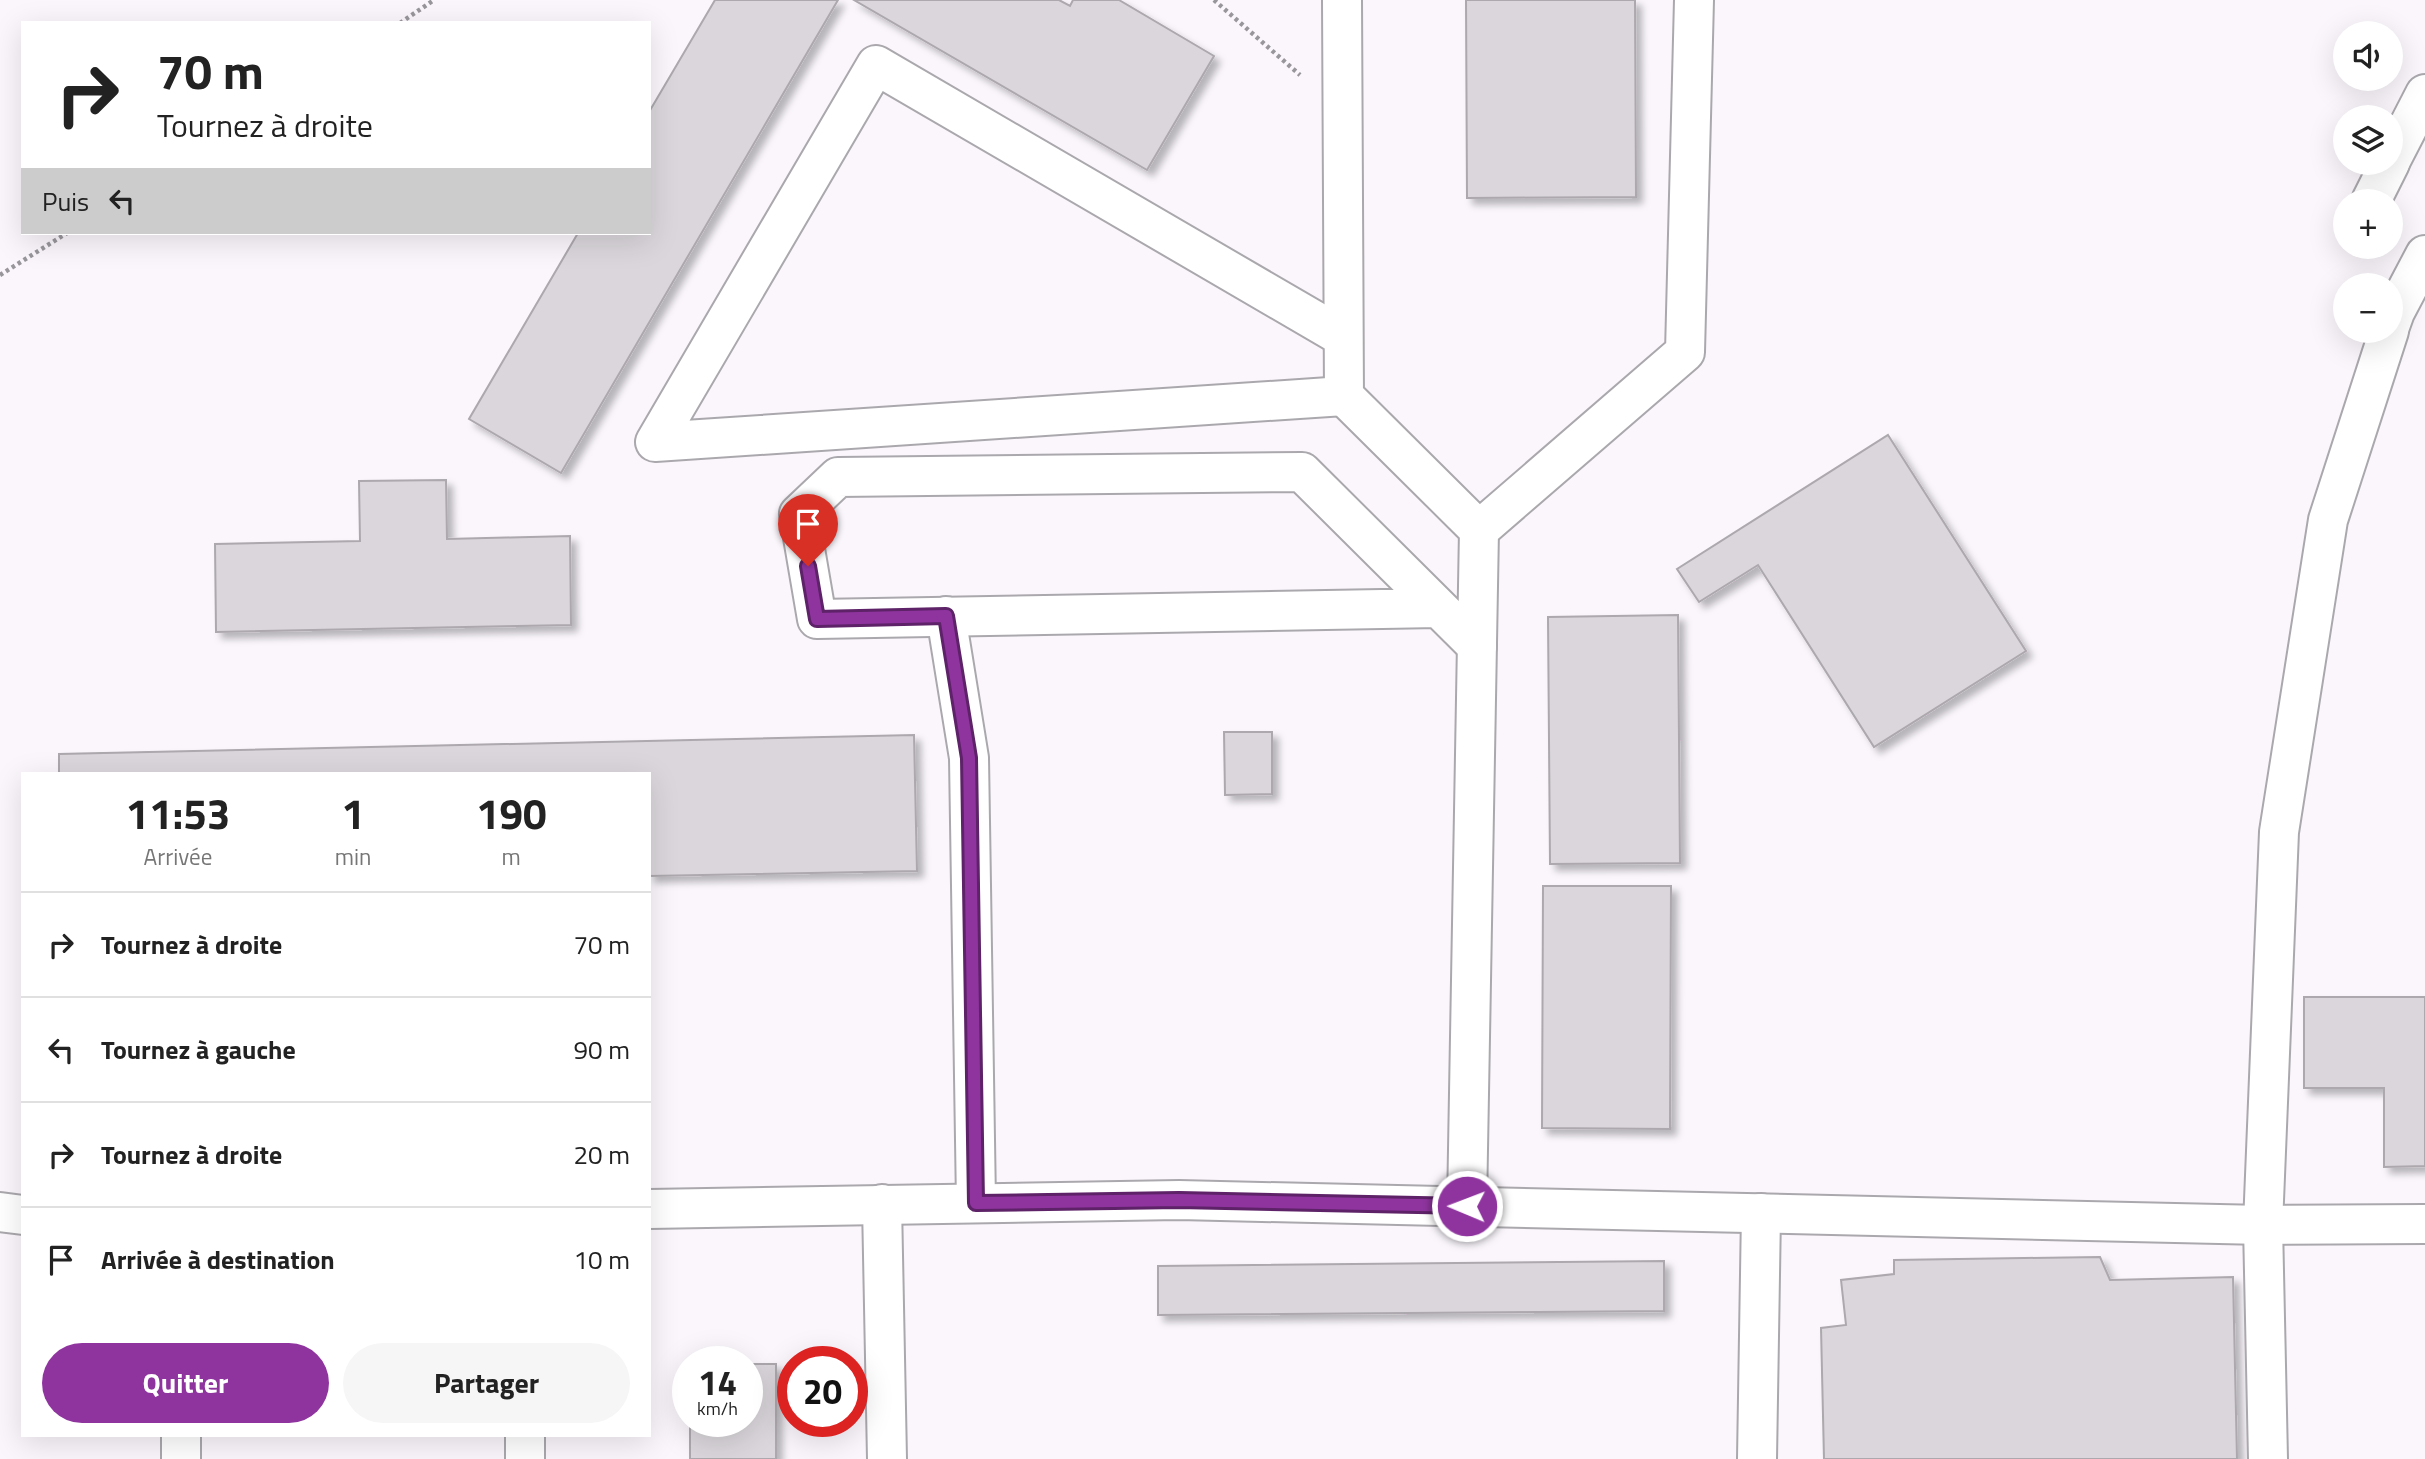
<!DOCTYPE html>
<html lang="fr">
<head>
<meta charset="utf-8">
<style>
	:root { --surface:#fff; --page:#f6f6f6; --text:#222; --muted:#767676; --line:#e0e0e0; --accent:#8f349f }
	body { margin:0; font-family:"Titillium Web",sans-serif; background:var(--page); color:var(--text); height:100vh; display:flex; flex-direction:column; font-size:26px; white-space:nowrap }
	* { box-sizing:border-box; margin:0 }
	p { font-size:23px; color:var(--muted) }
	.icon { flex:none; width:38px; height:38px; fill:none; stroke:currentColor; stroke-width:2; stroke-linecap:round; stroke-linejoin:round }
	.map { position:relative; flex:1; overflow:hidden }
	.sheet { position:absolute; left:21px; top:772px; width:630px; height:665px; display:flex; flex-direction:column; background:var(--surface); border-radius:0px; box-shadow:0 7px 28px #0002 }
	.sheet>* { flex:none }
	.guide { position:absolute; left:21px; top:21px; width:630px; height:214px; border-radius:0px; box-shadow:0 7px 28px #0002; background:#fff; color:var(--text); overflow:hidden }
	.buttons { position:absolute; left:2333px; top:21px; display:grid; gap:14px }
	.buttons a { display:grid; place-items:center; width:70px; height:70px; border-radius:50%; background:var(--surface); box-shadow:0 7px 28px #0002; font-size:35px }
	.speed { position:absolute; left:672px; top:1346px; display:flex; gap:14px; font-size:35px; font-weight:700; text-align:center }
	.speed>* { display:grid; place-content:center; width:91px; height:91px; border-radius:50%; background:var(--surface); box-shadow:0 7px 28px #0002; line-height:1 }
	.speed small { font-size:18px; font-weight:400 }
	.speed .limit { border:10px solid #d22; background:#fff; color:#111 }
	.pin { position:absolute; display:grid; place-items:center; width:60px; height:60px; color:#fff; margin:-72px -30px; border-radius:50% 50% 50% 0; rotate:-45deg; box-shadow:0 0 7px #0007 }
	.pin .icon { rotate:45deg }
	.me { position:absolute; width:77px; margin:-38px; rotate:271deg; stroke-linejoin:round; filter:drop-shadow(0 0 5px #0008) }
	.turn { display:flex; align-items:center; gap:24px; height:147px; padding:0 21px; font-size:32px }
	.turn .icon { width:91px; height:91px; stroke-width:2.5 }
	.turn b { display:block; font-size:49px; line-height:60px }
	.then { display:flex; align-items:center; height:66px; padding:0 21px; background:#0003; gap:14px; font-size:26px }
	.eta { display:flex; justify-content:space-evenly; align-items:center; height:119px; text-align:center }
	.eta b { font-size:42px; font-weight:700; line-height:49px }
	.button { display:flex; gap:14px; margin-top:auto; padding:14px 21px }
	.button a { flex:1; height:80px; border-radius:42px; background:var(--accent); color:#fff; font-size:28px; font-weight:700; line-height:80px; text-align:center }
	.button a+a { background:var(--page); color:var(--text) }
	ul { padding:0; list-style:none }
	li { display:flex; align-items:center; gap:21px; height:105px; padding:0 21px; border-top:2px solid var(--line) }
	li div { flex:1 }
	li b { display:block; font-size:26px }
	li em { font-style:normal }
	.map>svg:first-child { display:block }
	.building { fill:#dad6db; stroke:#aca8ad; stroke-width:2; filter:url(#shadow) }
	.lines { fill:none; stroke-linecap:round; stroke-linejoin:round }
	.minor-casing { stroke:#aba8ad; stroke-width:42 }
	.path { stroke:#99969b; stroke-width:4.5; stroke-dasharray:3.5 3.5; stroke-linecap:butt }
	.minor { stroke:#fff; stroke-width:38 }
	.route-casing { stroke:#5d2267; stroke-width:18 }
	.route { stroke:#8f349f; stroke-width:12 }
</style>
</head>
<body>
<div class="map">
<svg width="2425" height="1459" viewBox="0 0 2425 1459">
	<defs>
		<filter id="shadow"><feDropShadow dx="6" dy="6" stdDeviation="3.5" flood-color="#0004"/></filter>
	</defs>
	<rect width="100%" height="100%" fill="#faf6fc"/>
	<g class="building">
		<path d="M715 0H838L561 473 469 419 578 233H649V112Z"/>
		<path d="M854 0H1059L1070 6 1073 0H1119L1214 56 1147 170Z"/>
		<path d="M1466 0H1635L1636 197 1467 198Z"/>
		<path d="M1888 435 2026 651 1874 747 1758 565 1699 602 1677 569Z"/>
		<path d="M446 480 447 539 570 536 571 625 216 632 215 544 360 541 359 481Z"/>
		<path d="M1678 615 1680 863 1550 864 1548 617Z"/>
		<path d="M1224 732H1272V794L1225 795Z"/>
		<path d="M914 735 917 871 649 876V774H59V754Z"/>
		<path d="M1543 886H1671L1670 1129 1542 1128Z"/>
		<path d="M2304 997H2425V1166L2384 1167V1088H2304Z"/>
		<path d="M2100 1257 2110 1280 2233 1277 2237 1459H1824L1821 1328 1846 1325 1841 1280 1894 1274V1260Z"/>
		<path d="M1664 1261V1311L1158 1315V1266Z"/>
		<path d="M747 1364H776V1459H690V1421H747Z"/>
	</g>
	<g class="lines">
		<defs>
			<g id="minor">
				<path d="M1342 0 1344 396 1479 530 1467 1206"/>
				<path d="M2390 162 2425 94"/>
				<path d="M2371 201 2390 163"/>
				<path d="M2390 326 2395 312 2425 255"/>
				<path d="M1343 337 876 65 655 442 1344 396"/>
				<path d="M1479 530 1685 352 1694 0"/>
				<path d="M1438 608 817 619 799 514 838 477 1302 472 1477 646"/>
				<path d="M946 616 969 758 976 1203"/>
				<path d="M882 1204 887 1459"/>
				<path d="M649 1209 1179 1200 2263 1225 2425 1224"/>
				<path d="M0 1212 23 1215"/>
				<path d="M181 1459V1435"/>
				<path d="M525 1459V1435"/>
				<path d="M1757 1459 1761 1213"/>
				<path d="M2268 1459 2263 1225 2279 832 2328 520 2389 331"/>
			</g>
		</defs>
		<use href="#minor" class="minor-casing"/>
		<g class="path">
			<path d="M1214 0 1300 75"/>
			<path d="M400 23 434 0"/>
			<path d="M0 275 67 233"/>
		</g>
		<use href="#minor" class="minor"/>
	</g>
	<g class="lines">
		<defs>
			<path id="route" d="M808 566 817 619 946 616 969 758 976 1203 1179 1200 1467 1206"/>
		</defs>
		<use href="#route" class="route-casing"/>
		<use href="#route" class="route"/>
	</g>
</svg>
<div class="buttons">
<a><svg class="icon" aria-label="sound" viewBox="0 0 24 24"><path d="M4 9h4l5-4v14l-5-4H4zM17 9q2 3 0 6"/></svg></a>
<a><svg class="icon" aria-label="layers" viewBox="0 0 24 24"><path d="M12 4l9 5-9 5-9-5zM3 14l9 5 9-5"/></svg></a>
<a>+</a>
<a>−</a>
</div>
<div class="speed"><div>14<small>km/h</small></div><div class="limit">20</div></div>
<div class="pin" style="left:808px;top:566px;background:#d93025"><svg class="icon" aria-label="arrive" viewBox="0 0 24 24"><path d="M6 21V4h12l-3 4 3 4H6"/></svg></div>
<svg class="me" style="left:1467px;top:1206px" viewBox="-20 -20 40 40"><circle r="17" fill="#8f349f" stroke="#fff" stroke-width="3"/><path d="M0-11L8 9 0 5-8 9z" fill="#fff"/></svg>
<div class="guide">
<div class="turn"><svg class="icon" aria-label="right" viewBox="0 0 24 24"><path d="M7 20v-9h11M14 6l5 5-5 5"/></svg><div><b>70 m</b>Tournez à droite</div></div>
<div class="then">Puis<svg class="icon" aria-label="left" viewBox="0 0 24 24"><path d="M17 20v-9H6M10 6l-5 5 5 5"/></svg></div>
</div>
<section class="sheet">
<div class="eta">
<div><b>11:53</b><p>Arrivée</p></div>
<div><b>1</b><p>min</p></div>
<div><b>190</b><p>m</p></div>
</div>
<ul>
<li><svg class="icon" aria-label="right" viewBox="0 0 24 24"><path d="M7 20v-9h11M14 6l5 5-5 5"/></svg><div><b>Tournez à droite</b></div><em>70 m</em></li>
<li><svg class="icon" aria-label="left" viewBox="0 0 24 24"><path d="M17 20v-9H6M10 6l-5 5 5 5"/></svg><div><b>Tournez à gauche</b></div><em>90 m</em></li>
<li><svg class="icon" aria-label="right" viewBox="0 0 24 24"><path d="M7 20v-9h11M14 6l5 5-5 5"/></svg><div><b>Tournez à droite</b></div><em>20 m</em></li>
<li><svg class="icon" aria-label="arrive" viewBox="0 0 24 24"><path d="M6 21V4h12l-3 4 3 4H6"/></svg><div><b>Arrivée à destination</b></div><em>10 m</em></li>
</ul>
<div class="button"><a>Quitter</a><a>Partager</a></div>
</section>
</div>
</body>
</html>
